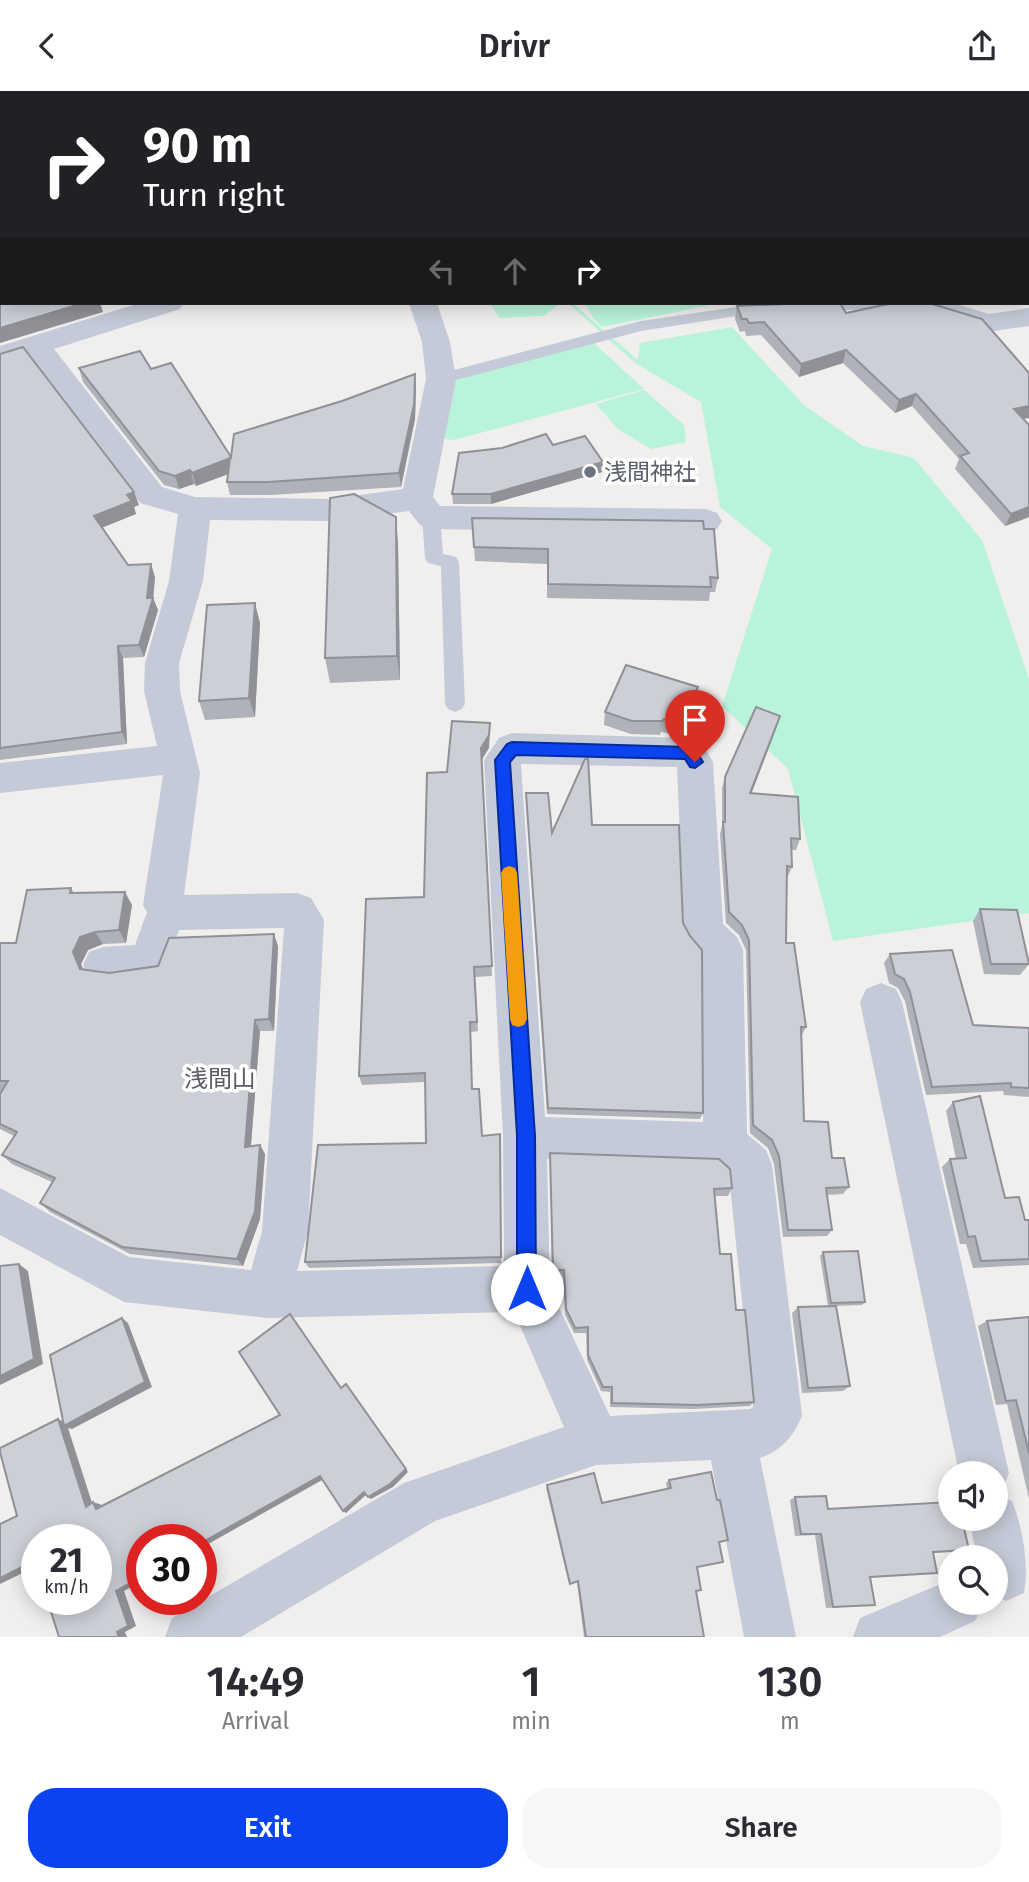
<!DOCTYPE html>
<html lang="en">
<head>
<meta charset="utf-8">
<style>
	:root { --surface:#fff; --page:#f7f7f7; --text:#2b2b33; --muted:#7c7c81; --accent:#0a43ef }
	body { margin:0; font-family:"Fira Sans","Noto Sans JP",sans-serif; background:var(--page); color:var(--text); height:100vh; display:flex; flex-direction:column; font-size:26px; white-space:nowrap }
	* { box-sizing:border-box; margin:0 }
	p { font-size:23px; color:var(--muted) }
	.icon { flex:none; width:38px; height:38px; fill:none; stroke:currentColor; stroke-width:2; stroke-linecap:round; stroke-linejoin:round }
	.map { position:relative; height:1546px; overflow:hidden }
	.sheet { display:flex; flex-direction:column; background:var(--surface); flex:1 }
	.sheet>* { flex:none }
	.hud { position:absolute; left:0px; top:0px; width:1029px; height:214px; box-shadow:0 4px 18px #0003; background:#202124; color:#fff; overflow:hidden }
	.buttons { position:absolute; left:938px; top:1370px; display:grid; gap:14px }
	.buttons a { display:grid; place-items:center; width:70px; height:70px; border-radius:50%; background:var(--surface); box-shadow:0 4px 18px #0003; font-size:35px }
	.speed { position:absolute; left:21px; top:1433px; display:flex; gap:14px; font-size:35px; font-weight:700; text-align:center }
	.speed>* { display:grid; place-content:center; width:91px; height:91px; border-radius:50%; background:var(--surface); box-shadow:0 4px 18px #0003; line-height:1 }
	.speed small { font-size:18px; font-weight:400 }
	.speed .limit { border:10px solid #d22; background:#fff; color:#111 }
	.pin { position:absolute; display:grid; place-items:center; width:60px; height:60px; color:#fff; margin:-72px -30px; border-radius:50% 50% 50% 0; rotate:-45deg; box-shadow:0 0 7px #0007 }
	.pin .icon { rotate:45deg }
	.me { position:absolute; width:77px; margin:-38px; rotate:0deg; stroke-linejoin:round; filter:drop-shadow(0 0 5px #0008) }
	.turn { display:flex; align-items:center; gap:24px; height:147px; padding:0 28px; font-size:32px }
	.turn .icon { width:91px; height:91px; stroke-width:2.5 }
	.turn b { display:block; font-size:49px; line-height:60px }
	.lanes { display:flex; align-items:center; height:66px; padding:0 28px; background:#0003; justify-content:center; gap:35px; direction:ltr }
	.lanes .off { opacity:.35 }
	.eta { display:flex; justify-content:space-evenly; align-items:center; height:119px; text-align:center }
	.eta b { font-size:42px; font-weight:600; line-height:49px }
	.primary-button { display:flex; gap:14px; margin-top:auto; padding:14px 28px }
	.primary-button a { flex:1; height:80px; border-radius:28px; background:var(--accent); color:#fff; font-size:28px; font-weight:600; line-height:80px; text-align:center }
	.primary-button a+a { background:var(--page); color:var(--text) }
	header { display:flex; justify-content:space-between; align-items:center; height:91px; padding:0 28px; background:var(--surface); font-size:32px; font-weight:600 }
	.map>svg:first-child { display:block }
	.green { fill:#b9f3da }
	.lines { fill:none; stroke-linecap:round; stroke-linejoin:round }
	.stream { fill:#82c7f3; fill-rule:evenodd }
	.lane { fill:#c4cad7; fill-rule:evenodd }
	.street { fill:#c4cad7; fill-rule:evenodd }
	.secondary { fill:#bfc7d9; fill-rule:evenodd }
	.wall { fill:#b0b2b9 }
	.shaded-wall { fill:#909196 }
	.building { fill:#cdcfd7; stroke:#909196; stroke-width:2 }
	.route { fill:#0a43ef; stroke:#062c9b; stroke-width:2 }
	.slow { fill:#f59e0b }
	.worship-dot { fill:#6b7280; stroke:#fff; stroke-width:2.5 }
	.labels { text-anchor:middle; dominant-baseline:central; stroke-width:7; stroke-linejoin:round; paint-order:stroke }
	.worship-label { font-size:23px; fill:#5b616d; stroke:#fff; text-anchor:start }
	.neighbourhood-label { font-size:24px; fill:#5a5d64; stroke:#fff }
</style>
</head>
<body>
<header><svg class="icon" aria-label="back" viewBox="0 0 24 24"><path d="M15 5l-7 7 7 7"/></svg>Drivr<svg class="icon" aria-label="share" viewBox="0 0 24 24"><path d="M12 15V3M7 8l5-5 5 5M5 13v7h14v-7"/></svg></header>
<div class="map">
<svg width="1029" height="1546" viewBox="0 0 1029 1546">
	<rect width="100%" height="100%" fill="#f1efee"/>
	<g class="green">
		<path d="M490 212H561L544 225 499 227Z"/>
		<path d="M568 212H572L638 269 640 252 732 236 804 314 863 355 914 367 982 449 1029 588V822L833 850 788 678 722 615 772 458 720 416 701 311 635 272Z"/>
		<path d="M585 212H721L602 236 593 227Z"/>
		<path d="M594 252 644 298 454 349 445 348 446 289Z"/>
		<path d="M644 299 684 334 686 351 651 358 618 338 596 313Z"/>
	</g>
	<g class="lines">
		<g class="stream">
			<path d="M976 0H984L985 2H977Z"/>
			<path d="M1027 104H1029V111L1027 110Z"/>
		</g>
		<g class="lane">
			<path d="M763 212 768 214 771 217 768 220 641 240 441 293 433 288 435 284 641 230Z"/>
			<path d="M807 212H890L891 213 883 218 813 220 808 218 805 215Z"/>
			<path d="M431 420 437 422 440 426 443 463 456 466 459 471 465 613 462 618 455 621 448 618 445 613 441 475 428 472 425 467 422 426 425 422Z"/>
		</g>
		<g class="street">
			<path d="M336 0H360L361 2H337Z"/>
			<rect x="481" y="0" width="24" height="2"/>
			<path d="M140 212H184L180 218 54 258 162 396 195 406 332 408 403 398 426 288 422 251 409 212H437L450 251 456 288 433 406 440 415 706 418 717 422 722 430 717 438 706 442 431 438 420 434 409 420 332 430 210 429 203 490 179 572 180 600 200 682 184 804 297 802 311 807 324 829 308 1140 297 1180 504 1175 503 1046 484 669 499 647 512 642 689 647 702 652 713 671 723 833 737 846 743 859 747 1043 766 1059 772 1074 802 1325C793 1346 782 1359 760 1367L796 1546H744L711 1369 596 1374 435 1430 241 1546H165L172 1527 404 1392 564 1336 514 1221 267 1227 124 1211 0 1144V1097L129 1166 251 1179 262 1140 284 837 179 839 164 884C141 892 112 895 89 887L83 874 89 861 103 856 135 854 147 821 143 814 163 684 0 702V672L157 655 144 600 145 572 169 490 178 423 140 412 29 266 0 275V255ZM521 673 677 676 684 840 690 852 703 866V1031L545 1026ZM547 1068 716 1074 729 1085 753 1316 750 1318 610 1325 550 1197Z"/>
			<path d="M870 212H953L989 223 1029 217V235L988 241 925 222H883L873 219Z"/>
			<path d="M881 892 896 898 902 911 1009 1382 1002 1400 996 1402V1382H959L860 911 866 898Z"/>
			<path d="M996 1404 1012 1410C1023 1437 1029 1474 1024 1502L1006 1510 996 1505V1466H977L969 1428H996Z"/>
			<path d="M950 1489V1512H983L975 1530 940 1546H853L860 1527Z"/>
		</g>
		<g class="secondary">
			<rect x="954" y="0" width="24" height="2"/>
			<path d="M1027 113 1029 114V131H1027Z"/>
		</g>
	</g>
	<g class="wall">
		<path d="M729 212H764L730 213Z"/>
		<path d="M737 215 846 222 1023 328 1029 426 1005 435 955 378 959 368 912 315 895 322 843 272 799 286 761 244 746 245 745 240 740 241 735 228Z"/>
		<path d="M0 263 139 414 134 416 136 423 102 436 128 474 155 486 153 507 158 519 144 566 123 567 127 653 0 669Z"/>
		<path d="M79 277 151 278 231 366 342 310 415 283 416 297 415 328 401 396 271 404H230L227 391 228 383 196 395 194 393 179 398 164 394 83 291Z"/>
		<path d="M553 354 603 371 602 381 491 413H453L452 403Z"/>
		<path d="M472 427 704 438 718 487 715 501H710L709 510 547 507V473L475 470Z"/>
		<path d="M398 452 400 589 330 592 325 567Z"/>
		<path d="M260 532 255 626 205 629 199 610Z"/>
		<path d="M695 609 681 644 661 641 660 644 631 643 604 634 605 621Z"/>
		<path d="M490 632 489 657 482 669 492 885 475 886 478 940 471 941 472 998 482 1045 500 1043 501 1172 309 1177 305 1171 426 1052 425 991 362 994 359 985 424 806 447 681Z"/>
		<path d="M776 638 751 703 800 748 796 759H791L792 776 787 787 786 852 806 936 801 946 804 1030 832 1067 849 1096 843 1103 827 1104 832 1139 827 1145 783 1146 774 1073 768 1057 750 1042 746 859 739 844 726 832 720 743 722 735V697L725 686Z"/>
		<path d="M526 702 552 742 592 734 683 832 703 1022 700 1028 547 1023Z"/>
		<path d="M71 797 74 802 132 814 126 852 103 853 88 859 81 873 83 878 109 882 278 855 274 940H260L251 1055 260 1054 265 1063 260 1128 243 1175 130 1163 50 1121 40 1112 52 1091 12 1073 2 1064 14 1045 0 1038V1003L1 1001H0V852H16Z"/>
		<path d="M980 818 1029 873 1020 884 984 883 973 830Z"/>
		<path d="M890 863 973 934 1029 937V1006L1004 1004 1003 1000 926 1004 905 910 898 897 889 892 884 872Z"/>
		<path d="M953 1011 1005 1107 1025 1129H1029V1174L973 1177 966 1153H960L942 1076 950 1068H956L946 1020Z"/>
		<path d="M550 1062 732 1097 728 1105H715L720 1163 736 1219 754 1311 750 1315 693 1318 610 1316V1301L601 1300 587 1269 586 1242H574L565 1224 563 1186H552Z"/>
		<path d="M823 1161 865 1211 862 1214 836 1215 850 1295 843 1300 802 1302 792 1222 798 1216 828 1215 820 1165Z"/>
		<path d="M1029 1226V1408L1007 1313 996 1314 978 1235 987 1230Z"/>
		<path d="M669 1389 717 1409 728 1449 719 1452 723 1471 697 1476 696 1500 704 1546H584L577 1491 569 1493 546 1397 547 1394 602 1412 667 1398 666 1392Z"/>
		<path d="M795 1406 828 1418 969 1459 933 1462 937 1482 870 1486 875 1514 826 1517 815 1444 795 1445 790 1409Z"/>
	</g>
	<g class="shaded-wall">
		<path d="M84 212H100L103 221 0 252V237Z"/>
		<path d="M846 259 843 272 799 286 801 273Z"/>
		<path d="M415 283 416 297 415 328 401 396 399 382Z"/>
		<path d="M916 303 912 315 895 322 899 309Z"/>
		<path d="M1029 315V327L1009 331 1014 318Z"/>
		<path d="M230 367 234 381 196 395 192 382Z"/>
		<path d="M603 371 602 381 491 413V403Z"/>
		<path d="M190 379 194 393 179 398 175 385Z"/>
		<path d="M134 401 139 414 134 416 136 423 99 438 94 425 127 404Z"/>
		<path d="M1029 416V426L1005 435 1011 423Z"/>
		<path d="M396 426 398 452 400 589 397 565Z"/>
		<path d="M151 473 155 486 153 509V507L158 519 144 566 139 554 147 507Z"/>
		<path d="M255 512 260 532 255 626 249 607Z"/>
		<path d="M118 555 123 567 127 653 122 641Z"/>
		<path d="M698 596 695 609 681 644 683 631Z"/>
		<path d="M780 625 776 638 747 714 750 702Z"/>
		<path d="M490 632 489 657 481 669V657Z"/>
		<path d="M125 801 132 814 126 852 119 839Z"/>
		<path d="M95 841 103 853 88 859 81 873 88 890 80 878 73 861 80 846Z"/>
		<path d="M274 843 278 855 274 940 269 928Z"/>
		<path d="M255 929 260 940 250 1065 245 1056Z"/>
		<path d="M260 1054 265 1063 260 1128 243 1175 237 1168Z"/>
		<path d="M19 1173 28 1180 43 1273 0 1294V1285Z"/>
		<path d="M122 1227 128 1232 152 1296 72 1338 68 1337 94 1418 86 1416 58 1328 67 1332Z"/>
		<path d="M406 1378 408 1381 393 1396 371 1408 368 1406Z"/>
		<path d="M320 1385 324 1388 201 1457V1452Z"/>
		<path d="M364 1401 367 1403 346 1422 343 1420Z"/>
		<path d="M93 1411 102 1414 104 1420 96 1418Z"/>
		<path d="M34 1470 37 1475 0 1493V1487Z"/>
		<path d="M142 1485V1490L124 1500 136 1535 125 1541 127 1546H119L117 1541 116 1500Z"/>
	</g>
	<g class="building">
		<path d="M46 0H63V2H41Z"/>
		<path d="M158 0H323V2H159Z"/>
		<path d="M824 0H946L947 2H825Z"/>
		<path d="M2 17V212H84L0 237V18Z"/>
		<path d="M807 212H840L846 222 893 212H929L982 228 1029 282V315L1014 318 1029 334V416L1011 423 960 365 969 362 916 303 899 309 846 259 801 273 764 231 749 232 747 228H742L737 215Z"/>
		<path d="M23 256 134 401 127 404 132 410 94 425 128 474 151 473 147 507H153L139 554 118 555 122 641 0 657V263Z"/>
		<path d="M140 260 151 278 171 272 231 366 234 343 342 310 415 283 414 314 399 382 268 391H227L230 367 192 382 190 379 175 385 159 380 79 277Z"/>
		<path d="M546 343 553 354 585 345 603 371 491 403H452L459 362 502 357Z"/>
		<path d="M354 403 396 426 397 565 325 567 330 407Z"/>
		<path d="M472 427 703 430 704 438H714L718 487 710 486 711 496 548 493V458L474 456Z"/>
		<path d="M255 512 249 607 199 610 207 514Z"/>
		<path d="M626 574 698 596 683 631 664 628 662 630H632L605 621Z"/>
		<path d="M756 616 780 625 750 702 798 706 800 748 791 747 792 776 787 775 786 852H794L806 936H801L804 1030 828 1031 832 1067H844L849 1096 826 1097 832 1139H788L779 1065 772 1049 753 1034 749 849 742 834 729 821 723 731H725V686Z"/>
		<path d="M452 630 490 632 489 644 481 657 492 875 474 876 477 931H470L472 998H479L482 1045 500 1043 501 1166 305 1171 318 1054 426 1052 425 982 359 985 366 808 424 806 427 682 447 681Z"/>
		<path d="M585 668H588L592 734H679L683 832 690 845 702 859 703 1022 548 1017 526 702H548L552 742Z"/>
		<path d="M71 797 70 802 125 801 119 839 95 841 80 846 73 861 80 878 109 882 158 875 169 847 274 843 269 928 255 929 245 1056 260 1054 255 1120 237 1168 122 1156 40 1112 55 1087 2 1064 17 1041 0 1033V1003L8 990H0V852H16L27 799Z"/>
		<path d="M980 818 1017 819 1029 873H991Z"/>
		<path d="M952 859 973 934 1029 937V997L1011 996V992L932 996 910 901 904 888 895 883 890 863Z"/>
		<path d="M980 1005 1005 1107 1019 1106 1025 1129H1029V1168L981 1170 975 1145 968 1146 950 1068 966 1067 953 1011Z"/>
		<path d="M550 1062 719 1068 730 1078 732 1097 714 1098 720 1163H731L736 1219H745L754 1311 697 1314 612 1312V1296H603L588 1264V1236L575 1237 566 1218 564 1179H553Z"/>
		<path d="M858 1160 865 1211 831 1212 823 1161Z"/>
		<path d="M19 1173 34 1268 0 1285V1175Z"/>
		<path d="M836 1215 850 1295 808 1297 798 1216Z"/>
		<path d="M290 1223 341 1297 346 1293 406 1378 390 1393 368 1406 364 1401 343 1420 320 1385 201 1452V1449H142V1485L116 1500 128 1535 117 1541 119 1546H59L47 1508H96V1449H37V1479L34 1470 0 1487V1433L17 1425 0 1361V1357L58 1328 86 1416 93 1411 96 1418 280 1324 239 1261Z"/>
		<path d="M1029 1226V1362L1016 1309 1006 1310 987 1230Z"/>
		<path d="M122 1227 145 1291 64 1335 50 1264Z"/>
		<path d="M711 1381 717 1409H720L728 1449 719 1451 723 1471 697 1476 701 1499 696 1500 704 1546H586L578 1490 570 1493 547 1394 594 1382 602 1412 671 1397 669 1389Z"/>
		<path d="M826 1405 828 1418 950 1411V1428H962L969 1459 933 1461 937 1482 870 1486 875 1514 833 1516 821 1443H801L795 1406Z"/>
	</g>
	<path class="route" d="M512 651 689 656 695 658 703 671 695 677 690 676 685 668 516 664 510 671 535 1045 536 1198 533 1204 527 1207 520 1204 517 1198V1045L495 669 507 653Z"/>
	<path class="slow" d="M509 775 515 777 517 782 527 928 524 934 518 936 512 934 510 928 501 782 504 777Z"/>
	<circle class="worship-dot" cx="590" cy="381" r="7"/>
	<g class="labels">
		<g class="worship-label">
			<text x="604" y="381">浅間神社</text>
		</g>
		<g class="neighbourhood-label">
			<text x="220" y="988">浅間山</text>
		</g>
	</g>
</svg>
<div class="buttons">
<a><svg class="icon" aria-label="sound" viewBox="0 0 24 24"><path d="M4 9h4l5-4v14l-5-4H4zM17 9q2 3 0 6"/></svg></a>
<a><svg class="icon" aria-label="search" viewBox="0 0 24 24"><circle cx="10" cy="10" r="6"/><path d="M15 15l6 6"/></svg></a>
</div>
<div class="speed"><div>21<small>km/h</small></div><div class="limit">30</div></div>
<div class="pin" style="left:695px;top:671px;background:#d93025"><svg class="icon" aria-label="arrive" viewBox="0 0 24 24"><path d="M6 21V4h12l-3 4 3 4H6"/></svg></div>
<svg class="me" style="left:527px;top:1198px" viewBox="-20 -20 40 40"><circle r="19" fill="#fff"/><path d="M0-13L10 11 0 6-10 11z" fill="#0a43ef"/></svg>
<div class="hud">
<div class="turn"><svg class="icon" aria-label="right" viewBox="0 0 24 24"><path d="M7 20v-9h11M14 6l5 5-5 5"/></svg><div><b>90 m</b>Turn right</div></div>
<div class="lanes"><svg class="icon off" aria-label="left" viewBox="0 0 24 24"><path d="M17 20v-9H6M10 6l-5 5 5 5"/></svg><svg class="icon off" aria-label="ahead" viewBox="0 0 24 24"><path d="M12 20V5M6 11l6-6 6 6"/></svg><svg class="icon" aria-label="right" viewBox="0 0 24 24"><path d="M7 20v-9h11M14 6l5 5-5 5"/></svg></div>
</div>
</div>
<section class="sheet">
<div class="eta">
<div><b>14:49</b><p>Arrival</p></div>
<div><b>1</b><p>min</p></div>
<div><b>130</b><p>m</p></div>
</div>
<div class="primary-button"><a>Exit</a><a>Share</a></div>
</section>
</body>
</html>
